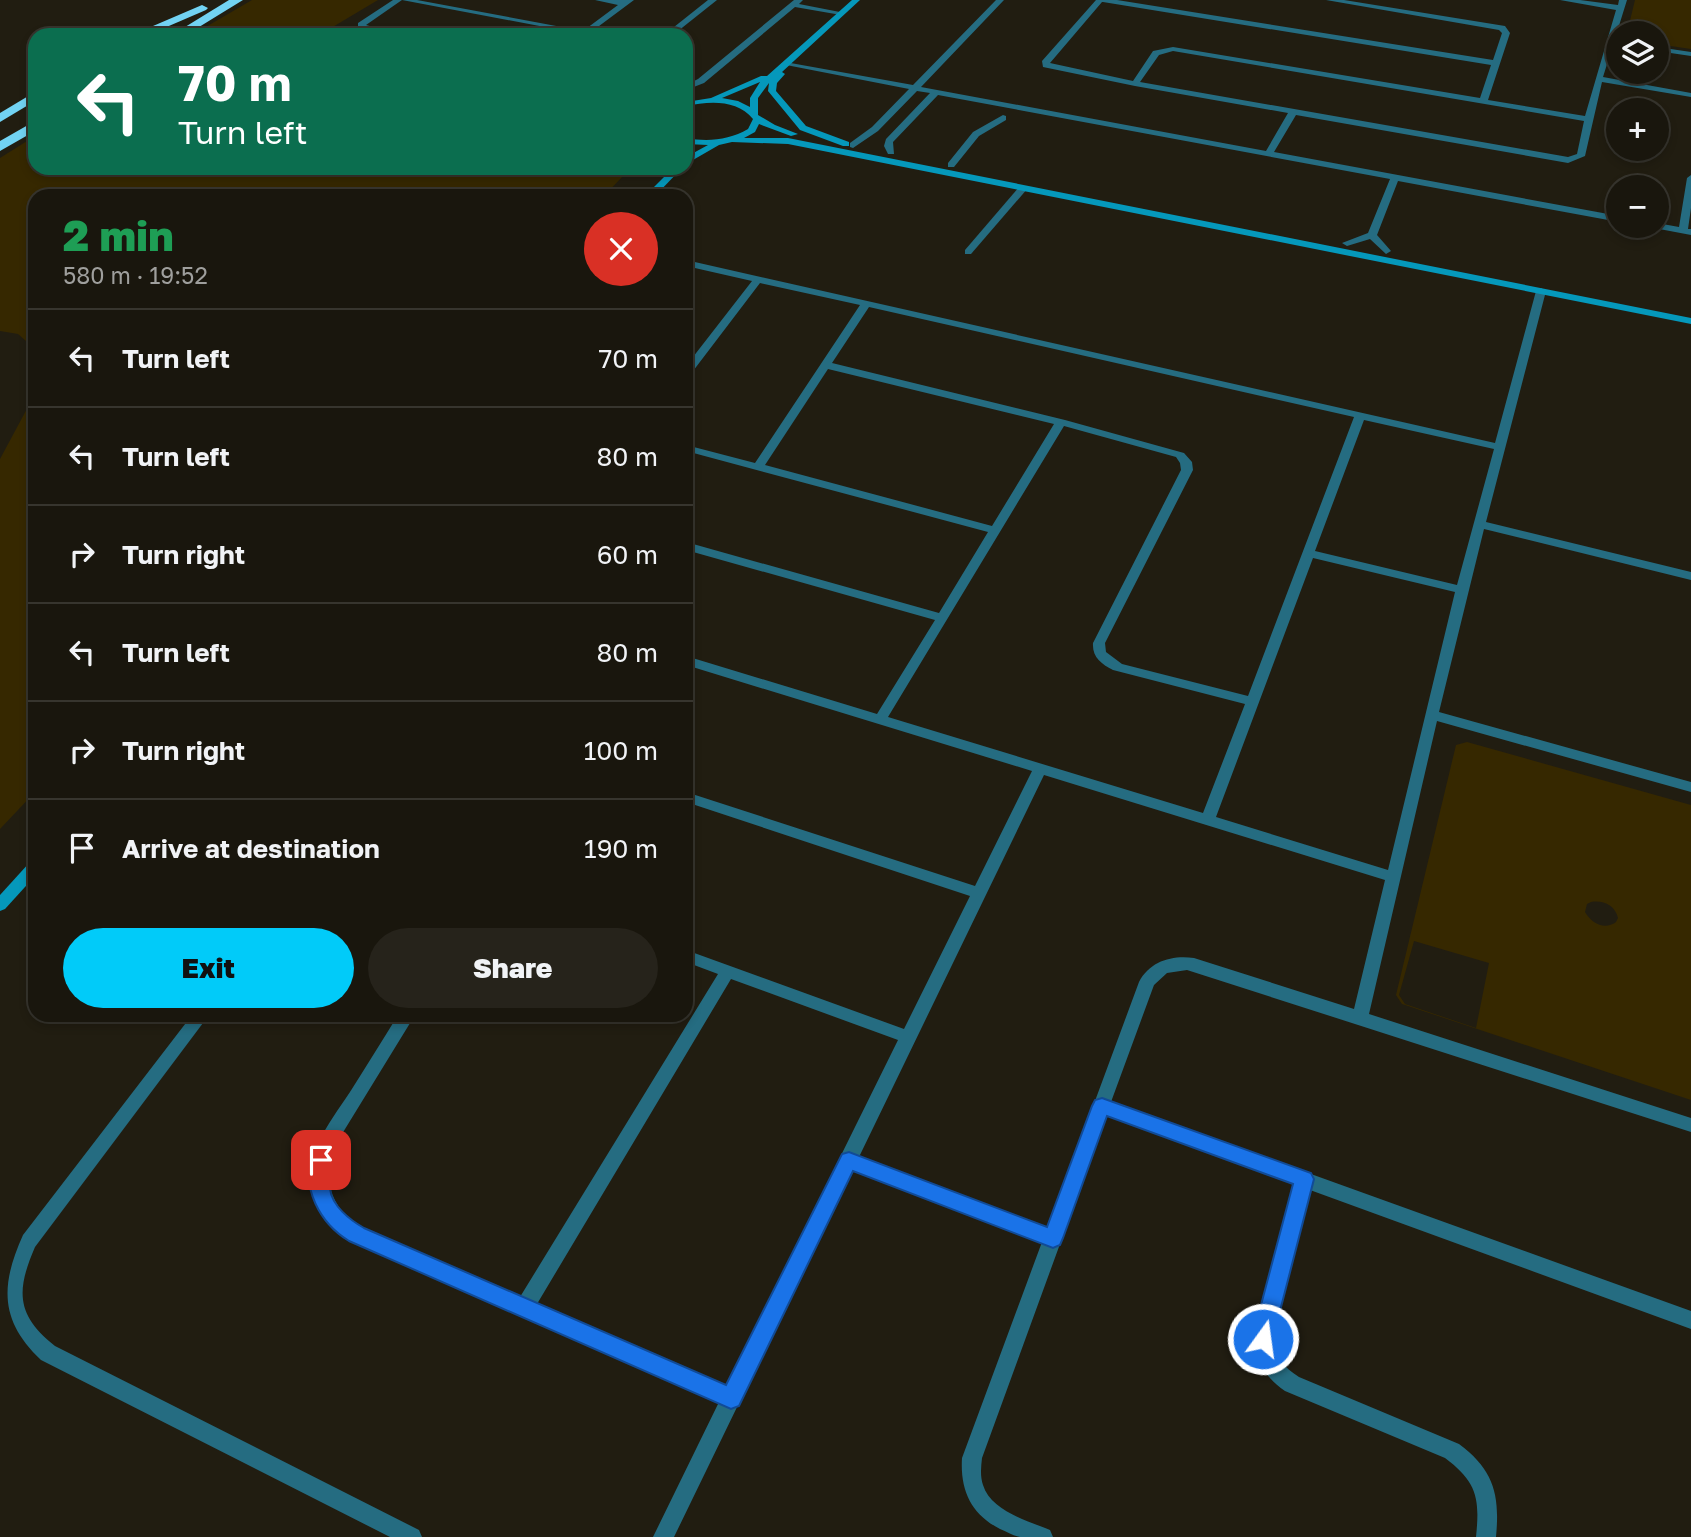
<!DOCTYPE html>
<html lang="en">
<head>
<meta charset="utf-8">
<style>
	:root { --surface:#19160d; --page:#26231b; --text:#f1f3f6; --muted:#9f9f9d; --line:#37352e; --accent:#01cbf9 }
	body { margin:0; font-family:"Golos Text",sans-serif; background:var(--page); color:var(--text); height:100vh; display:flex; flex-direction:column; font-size:26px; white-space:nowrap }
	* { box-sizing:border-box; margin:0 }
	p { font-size:23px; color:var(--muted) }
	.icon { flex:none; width:38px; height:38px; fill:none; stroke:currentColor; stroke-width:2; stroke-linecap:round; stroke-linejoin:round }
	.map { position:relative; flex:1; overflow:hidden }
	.sheet { position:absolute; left:28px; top:189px; width:665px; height:833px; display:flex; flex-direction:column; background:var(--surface); border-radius:21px; box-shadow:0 4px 10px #0003,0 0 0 2px var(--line) }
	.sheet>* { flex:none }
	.guide { position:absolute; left:28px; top:28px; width:665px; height:147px; border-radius:21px; box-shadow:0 4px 10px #0003,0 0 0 2px var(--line); background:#0b6e4f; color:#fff; overflow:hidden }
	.tools { position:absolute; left:1606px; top:21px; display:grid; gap:14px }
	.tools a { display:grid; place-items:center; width:63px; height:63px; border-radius:50%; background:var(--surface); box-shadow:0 4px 10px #0003,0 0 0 2px var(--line); font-size:35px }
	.pin { position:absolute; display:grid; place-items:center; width:60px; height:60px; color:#fff; margin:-30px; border-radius:14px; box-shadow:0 4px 10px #0006 }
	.me { position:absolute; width:77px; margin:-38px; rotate:14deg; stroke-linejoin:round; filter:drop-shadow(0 0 5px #0008) }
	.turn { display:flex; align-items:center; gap:24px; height:147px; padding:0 35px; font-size:32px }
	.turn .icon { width:91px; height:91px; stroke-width:2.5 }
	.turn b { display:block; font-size:49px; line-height:60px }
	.round { display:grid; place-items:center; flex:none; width:74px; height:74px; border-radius:37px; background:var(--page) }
	.headline { display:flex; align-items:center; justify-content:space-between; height:119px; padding:0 35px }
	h1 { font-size:42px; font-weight:800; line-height:52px; color:#1e9e55 }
	.action { display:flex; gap:14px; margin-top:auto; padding:14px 35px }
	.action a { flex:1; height:80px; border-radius:42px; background:var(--accent); color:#111; font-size:28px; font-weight:800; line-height:80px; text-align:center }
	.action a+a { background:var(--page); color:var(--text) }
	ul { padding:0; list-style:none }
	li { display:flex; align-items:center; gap:21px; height:98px; padding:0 35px; border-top:2px solid var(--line) }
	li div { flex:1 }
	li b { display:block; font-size:26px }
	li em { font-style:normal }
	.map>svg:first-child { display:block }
	.green { fill:#362800; fill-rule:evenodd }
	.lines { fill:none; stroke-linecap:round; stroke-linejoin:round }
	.street { fill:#256c81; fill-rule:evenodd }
	.secondary { fill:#0598bb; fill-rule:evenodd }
	.highway { fill:#72d3f3; fill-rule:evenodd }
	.route { fill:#1a73e8; stroke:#114b97; stroke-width:2 }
</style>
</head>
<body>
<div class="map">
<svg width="1691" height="1537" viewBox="0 0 1691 1537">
	<rect width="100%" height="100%" fill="#211d11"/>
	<g class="green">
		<path d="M252 0H378L326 31 344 35H192Z"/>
		<path d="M1635 0H1691V49L1657 44V33H1627Z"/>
		<path d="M35 136V168H619L623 176 604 196H35V349L18 334 0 331V158Z"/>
		<path d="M35 381V792L0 829V459L29 405Z"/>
		<path d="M1467 742 1691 805V1100L1402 1004 1396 995 1456 745ZM1591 902C1603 900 1615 905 1618 918L1616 922C1605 930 1592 924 1585 912L1587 904ZM1414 941 1489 963 1476 1028 1405 1004 1399 995Z"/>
	</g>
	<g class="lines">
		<g class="street">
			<path d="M393 0H417L583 31 618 5 595 0H634L587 35 402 0 366 25 402 35C387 35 371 35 358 27V23Z"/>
			<path d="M708 0H717L673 35H664Z"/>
			<path d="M794 0H803L799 4 845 13 841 15 795 7 704 83 686 90V85L698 79Z"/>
			<path d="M996 0H1004L921 87 1266 151 1288 113 1135 86 1043 67 1042 61 1096 0H1117L1493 60 1502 33 1499 30 1326 0H1344L1505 26 1510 33 1488 100 1585 116 1616 10 1560 0H1580L1618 5 1619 0H1627L1603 77 1691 93V97L1602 82 1585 156 1568 163 1296 115 1274 152 1619 216V222L1398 181 1377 235 1391 251 1386 254 1370 239 1347 246 1342 243 1368 233 1390 179 938 95 893 142 894 154H888L884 146 886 139 930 93 917 91 878 131 853 148 850 147V143L872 127 909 89 781 64 785 62 913 85ZM1102 2H1103L1491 65 1480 98 1173 47 1153 51 1133 81 1050 63ZM1173 51 1584 121 1577 154 1568 157 1140 82 1159 55Z"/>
			<path d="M1657 47 1691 52V56L1657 51Z"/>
			<path d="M1003 115 1006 116V120L979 136 954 167H948V163L973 132Z"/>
			<path d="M1691 175V208L1688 229H1691V235L1654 228 1652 226H1657V223L1679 227 1687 178Z"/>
			<path d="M1020 186 1028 188 971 254H965V250Z"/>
			<path d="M686 260 1495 443 1536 291 1541 288 1546 291 1486 522 1691 572V580L1484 529 1439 712 1691 782V792L1437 721 1369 1014 1691 1118V1132L1187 970 1167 973 1154 985 1111 1102 1691 1311V1329L1310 1190 1272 1339C1274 1357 1284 1367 1299 1377L1459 1444C1494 1470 1500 1495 1496 1537H1476C1480 1498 1477 1482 1445 1458L1285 1391C1266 1378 1256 1362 1254 1339L1294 1184 1107 1115 982 1458C981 1467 980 1476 983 1485 991 1511 1028 1521 1050 1530L1053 1537C1043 1537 1031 1537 1020 1537 1014 1536 1007 1532 1000 1529 971 1514 960 1490 962 1458L1042 1242 852 1170 674 1537H653L719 1402 350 1241C318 1218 302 1181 319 1143 326 1125 339 1109 350 1092 366 1067 382 1041 398 1015H415L334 1147C324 1185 330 1206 362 1229L520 1297 718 974 686 962V950L904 1029 970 896 686 802V792L975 886 1032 771 686 665V656L877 714 935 620 686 550V542L939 613 988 532 686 451V445L755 463 860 305 760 283 690 375 686 376V366L752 281 686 266ZM869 307 1354 417 1248 696 1122 664 1106 652 1105 643 1193 470 1192 462 1184 453 1065 420 832 363ZM828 369 1054 424 992 526 765 465ZM1364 420 1494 449 1457 585 1315 551ZM1064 426 1176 457 1180 463 1181 470 1093 643C1092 657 1101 664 1113 670L1245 704 1203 813 888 717ZM1313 558 1455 592 1388 870 1216 817ZM1044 775 1385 880 1354 1009 1194 958C1172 955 1150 961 1139 982L1048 1228 859 1157ZM731 979 898 1040 727 1386 537 1304Z"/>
			<path d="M192 1015H209L35 1247C16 1291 16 1315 55 1346L419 1530 422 1537H390L41 1360C0 1321 0 1286 23 1235Z"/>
		</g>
		<g class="secondary">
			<path d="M852 0H860L782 72 785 74 777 83 776 91 806 126 849 142V146H843L800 130 768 91 769 83 758 98V115L775 125 798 134 791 136 759 124 755 132 744 138H788L1691 318V324L788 144 732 142 719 145 686 164V157L708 145 686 144V138C708 142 729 140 748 129L753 119C737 99 709 101 686 106V102L711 98 761 76H767ZM760 82 750 98V107L738 101 722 98Z"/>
			<path d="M673 168H682L655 196H645Z"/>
			<path d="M35 860V876L5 909 0 911V895L30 862Z"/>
		</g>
		<g class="highway">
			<path d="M229 0H243L186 35H172Z"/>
			<path d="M202 5 208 8 206 10 148 35H132Z"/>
			<path d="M35 92V101L0 122V113Z"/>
			<path d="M35 121V131L0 151V141Z"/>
		</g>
	</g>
	<path class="route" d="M1102 1098 1311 1173 1314 1179 1271 1346 1263 1349 1256 1346 1252 1339 1293 1184 1107 1116 1063 1238 1060 1245 1053 1248 853 1171 739 1406 731 1409 349 1241C321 1224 299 1187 314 1154L321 1151 328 1154C333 1165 329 1177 330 1189 332 1206 350 1220 364 1228L726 1385 842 1154 849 1152 1047 1227 1092 1106 1095 1100Z"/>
</svg>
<div class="tools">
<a><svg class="icon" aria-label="layers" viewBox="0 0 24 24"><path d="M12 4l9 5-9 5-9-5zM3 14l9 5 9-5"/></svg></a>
<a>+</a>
<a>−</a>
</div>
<div class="pin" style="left:321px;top:1160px;background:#d93025"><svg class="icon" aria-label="arrive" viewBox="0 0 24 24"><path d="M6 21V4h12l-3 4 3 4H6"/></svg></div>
<svg class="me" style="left:1263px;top:1339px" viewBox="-20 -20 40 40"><circle r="17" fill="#1a73e8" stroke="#fff" stroke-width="3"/><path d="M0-11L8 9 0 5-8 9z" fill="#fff"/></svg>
<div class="guide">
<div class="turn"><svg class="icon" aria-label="left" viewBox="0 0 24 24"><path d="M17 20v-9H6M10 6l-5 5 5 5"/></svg><div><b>70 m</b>Turn left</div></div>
</div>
<section class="sheet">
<div class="headline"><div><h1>2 min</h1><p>580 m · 19:52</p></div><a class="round" style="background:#d93025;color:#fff"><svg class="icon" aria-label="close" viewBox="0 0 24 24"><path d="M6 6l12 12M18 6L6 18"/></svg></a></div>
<ul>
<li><svg class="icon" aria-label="left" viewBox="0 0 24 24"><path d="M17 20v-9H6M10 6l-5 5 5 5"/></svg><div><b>Turn left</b></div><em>70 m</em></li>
<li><svg class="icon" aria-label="left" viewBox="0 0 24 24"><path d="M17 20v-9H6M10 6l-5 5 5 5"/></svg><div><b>Turn left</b></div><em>80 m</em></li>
<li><svg class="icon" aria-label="right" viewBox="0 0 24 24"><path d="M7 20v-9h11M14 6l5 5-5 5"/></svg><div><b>Turn right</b></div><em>60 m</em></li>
<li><svg class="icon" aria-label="left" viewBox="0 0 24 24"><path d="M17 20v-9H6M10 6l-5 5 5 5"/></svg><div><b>Turn left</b></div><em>80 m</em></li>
<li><svg class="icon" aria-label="right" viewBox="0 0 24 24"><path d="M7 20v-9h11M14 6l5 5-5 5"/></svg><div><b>Turn right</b></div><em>100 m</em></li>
<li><svg class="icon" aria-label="arrive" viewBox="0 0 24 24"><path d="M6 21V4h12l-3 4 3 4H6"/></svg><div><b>Arrive at destination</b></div><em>190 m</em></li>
</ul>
<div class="action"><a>Exit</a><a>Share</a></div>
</section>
</div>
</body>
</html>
